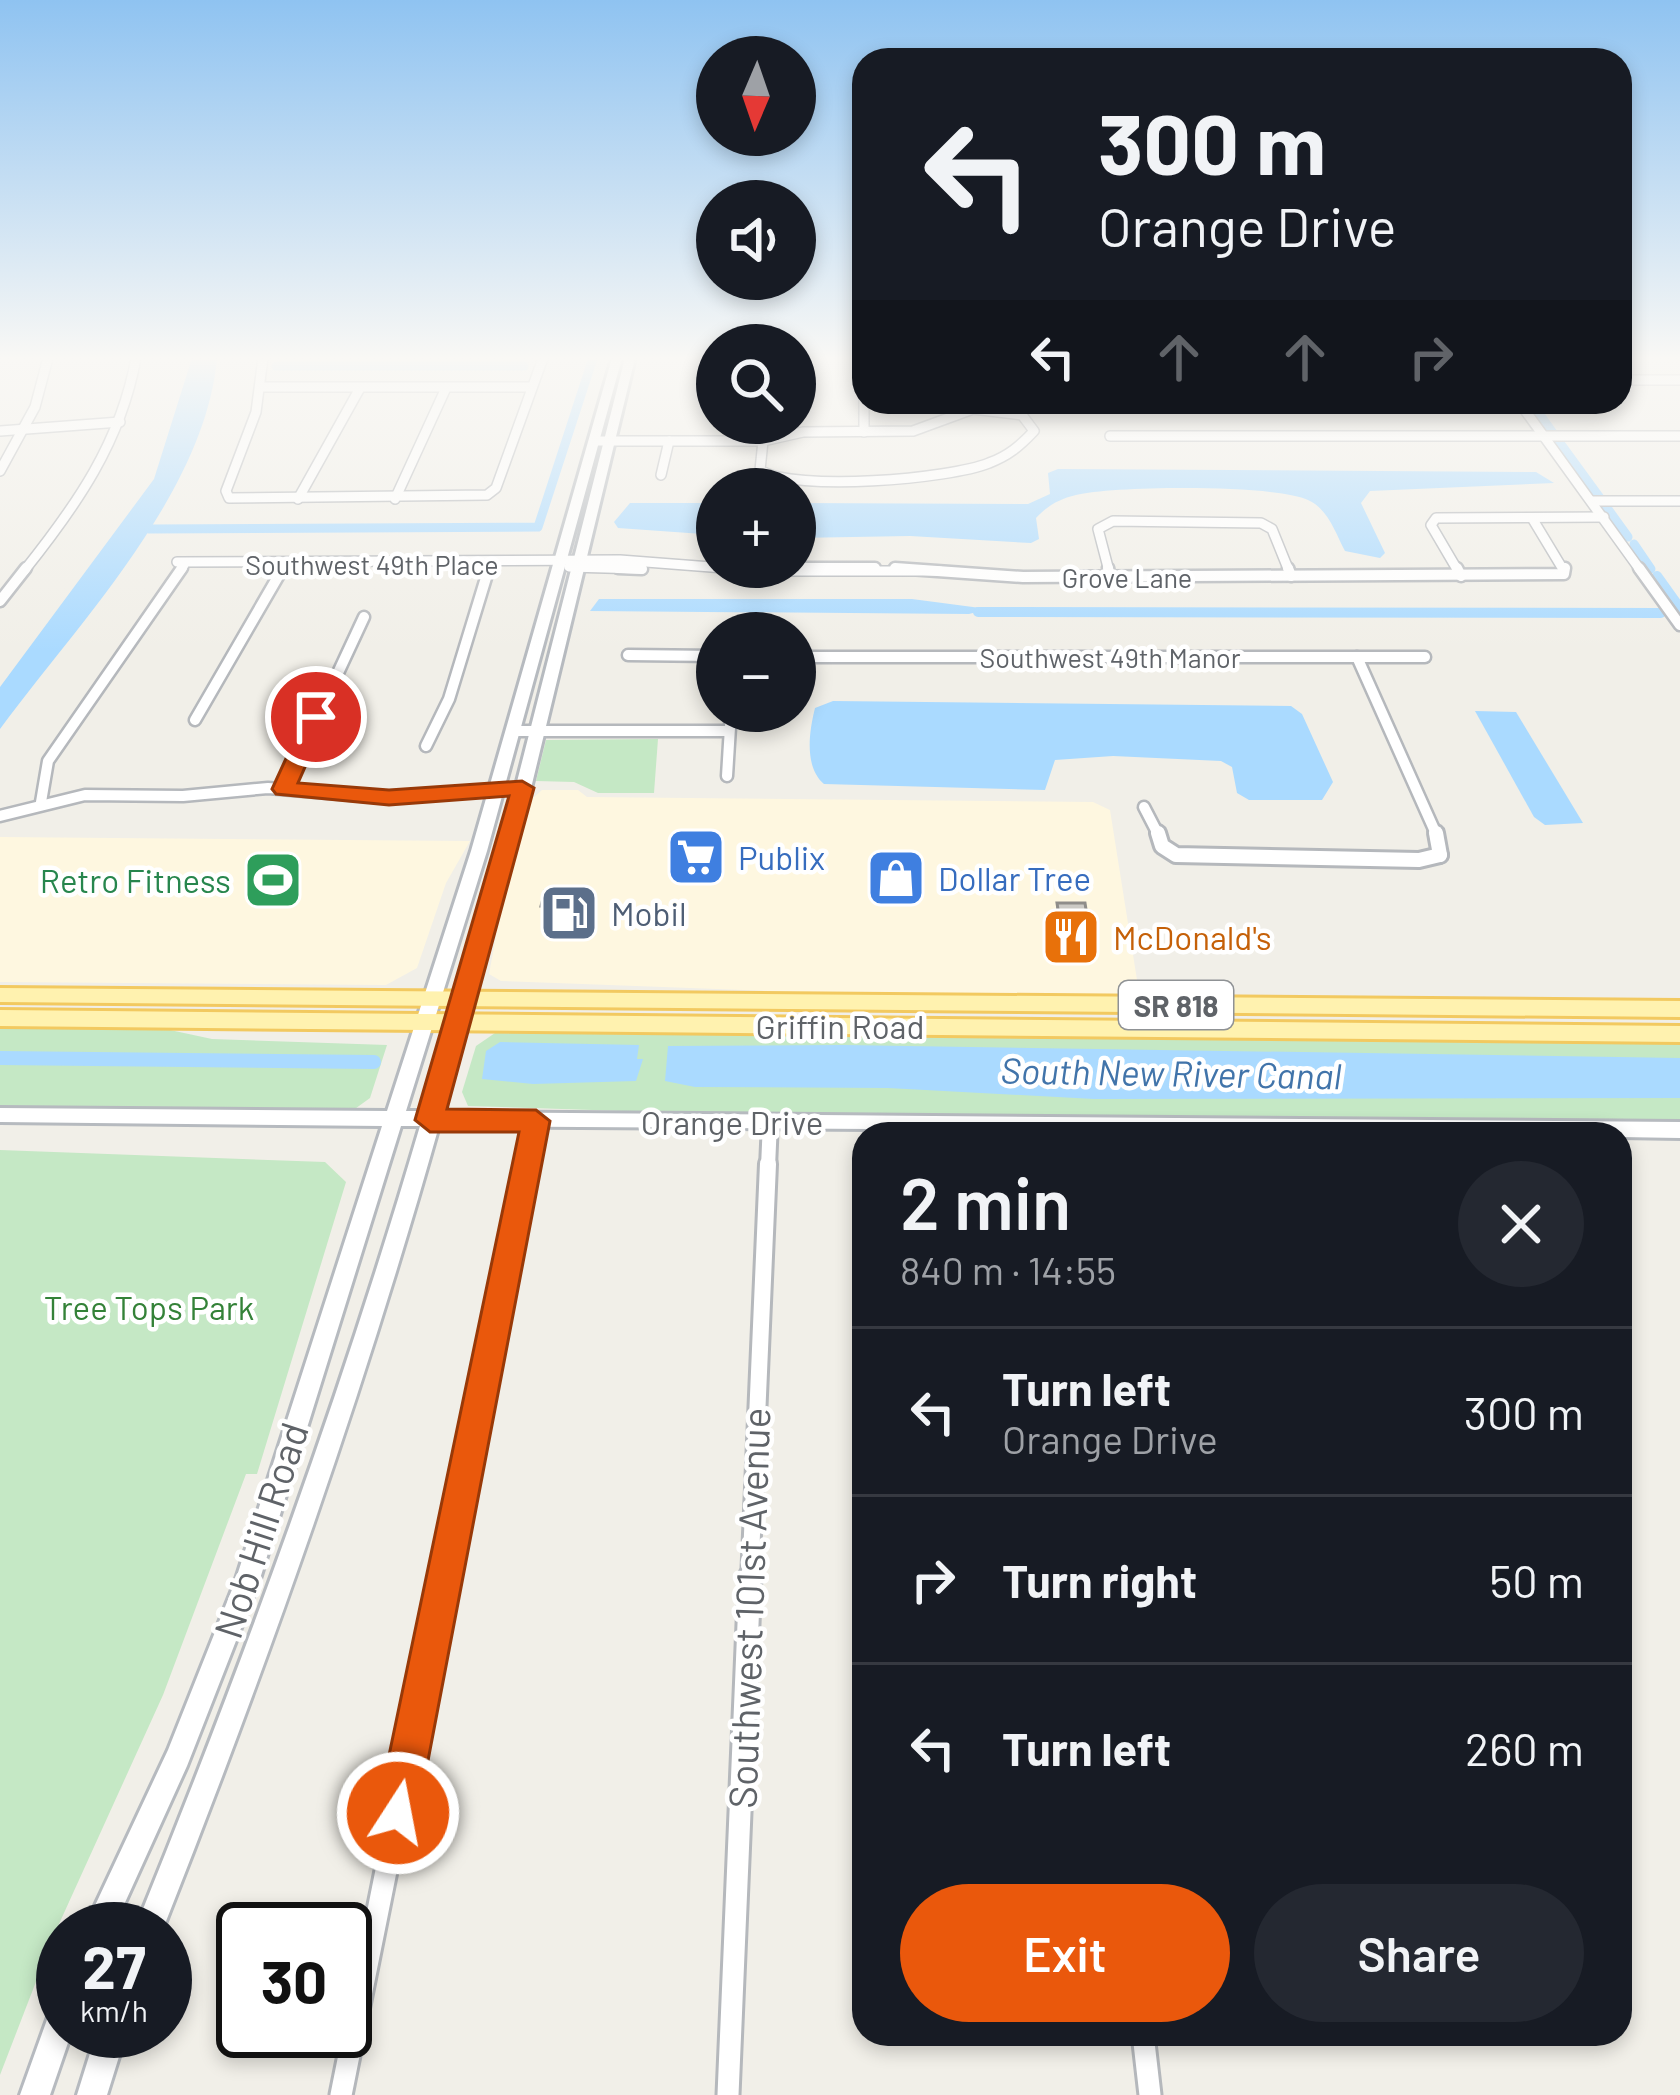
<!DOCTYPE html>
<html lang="en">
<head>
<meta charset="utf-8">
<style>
	:root { --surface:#171b24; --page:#242831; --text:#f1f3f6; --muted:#9ea1a6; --line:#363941; --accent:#ea580c }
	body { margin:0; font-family:Barlow,sans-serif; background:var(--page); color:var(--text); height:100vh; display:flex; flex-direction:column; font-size:45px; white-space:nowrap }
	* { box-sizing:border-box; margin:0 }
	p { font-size:39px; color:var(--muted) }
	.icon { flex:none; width:66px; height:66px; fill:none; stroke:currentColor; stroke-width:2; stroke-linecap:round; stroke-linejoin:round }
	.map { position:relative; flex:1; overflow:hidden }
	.details { position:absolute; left:852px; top:1122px; width:780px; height:924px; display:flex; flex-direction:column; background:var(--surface); border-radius:36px; box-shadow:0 6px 18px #0003 }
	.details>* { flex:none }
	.top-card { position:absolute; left:852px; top:48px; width:780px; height:366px; border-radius:36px; box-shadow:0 6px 18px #0003; background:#171b24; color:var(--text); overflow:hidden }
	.needle { width:78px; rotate:182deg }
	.buttons { position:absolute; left:696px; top:36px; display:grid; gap:24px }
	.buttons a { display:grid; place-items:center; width:120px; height:120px; border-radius:50%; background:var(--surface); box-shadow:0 6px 18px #0003; font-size:60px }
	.speed { position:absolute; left:36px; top:1902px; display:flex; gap:24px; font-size:60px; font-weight:700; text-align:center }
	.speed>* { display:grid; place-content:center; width:156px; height:156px; border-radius:50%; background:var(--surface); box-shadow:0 6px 18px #0003; line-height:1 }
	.speed small { font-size:30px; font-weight:400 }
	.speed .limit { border:6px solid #111; border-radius:18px; background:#fff; color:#111 }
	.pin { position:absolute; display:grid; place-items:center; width:102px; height:102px; color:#fff; margin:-51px; border:6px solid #fff; border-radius:50%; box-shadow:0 3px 12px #0007 }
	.me { position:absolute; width:132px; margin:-66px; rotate:11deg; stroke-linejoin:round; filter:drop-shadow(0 0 9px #0008) }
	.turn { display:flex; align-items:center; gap:42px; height:252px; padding:0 48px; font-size:54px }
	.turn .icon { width:156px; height:156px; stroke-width:2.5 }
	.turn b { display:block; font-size:84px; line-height:102px }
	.lanes { display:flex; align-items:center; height:114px; padding:0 48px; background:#0003; justify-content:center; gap:60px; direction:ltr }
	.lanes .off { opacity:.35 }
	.round { display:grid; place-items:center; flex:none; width:126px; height:126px; border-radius:63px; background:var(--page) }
	.head { display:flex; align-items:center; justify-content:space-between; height:204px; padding:0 48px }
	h1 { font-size:72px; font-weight:600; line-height:90px }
	.button { display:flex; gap:24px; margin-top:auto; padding:24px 48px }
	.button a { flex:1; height:138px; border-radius:72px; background:var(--accent); color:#fff; font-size:48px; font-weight:600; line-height:138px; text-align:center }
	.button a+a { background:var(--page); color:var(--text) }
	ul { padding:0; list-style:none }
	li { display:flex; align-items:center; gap:36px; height:168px; padding:0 48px; border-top:3px solid var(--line) }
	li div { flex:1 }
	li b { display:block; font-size:45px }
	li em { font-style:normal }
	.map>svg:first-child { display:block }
	.commercial { fill:#fef7e0 }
	.green { fill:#c5e8c5 }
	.water { fill:#aadaff }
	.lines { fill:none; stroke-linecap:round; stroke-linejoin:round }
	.canal-far2 { stroke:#aadaff; stroke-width:9 }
	.canal-far1 { stroke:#aadaff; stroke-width:10 }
	.canal { stroke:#aadaff; stroke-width:14 }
	.street-far4-casing { stroke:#b5b8bc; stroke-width:12 }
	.street-far3-casing { stroke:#b5b8bc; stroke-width:15 }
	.street-far2-casing { stroke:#b5b8bc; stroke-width:20 }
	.street-far1-casing { stroke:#b5b8bc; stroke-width:22 }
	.street-casing { stroke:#b5b8bc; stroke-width:27 }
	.secondary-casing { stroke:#b6babf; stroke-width:6 }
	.primary-casing { stroke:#f2c960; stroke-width:6 }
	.street-far4 { stroke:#fff; stroke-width:9 }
	.street-far3 { stroke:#fff; stroke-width:10 }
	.street-far2 { stroke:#fff; stroke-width:14 }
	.street-far1 { stroke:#fff; stroke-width:16 }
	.street { stroke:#fff; stroke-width:21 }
	.secondary { fill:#fff; fill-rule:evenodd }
	.primary { fill:#fff2af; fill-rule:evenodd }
	.wall { fill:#afaea9 }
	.shaded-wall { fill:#8f8d8a }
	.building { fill:#cccac5; stroke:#8f8d8a; stroke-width:3 }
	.route { fill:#ea580c; stroke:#983908; stroke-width:3 }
	.labels { text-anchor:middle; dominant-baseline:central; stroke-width:9; stroke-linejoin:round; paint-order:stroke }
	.far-street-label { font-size:27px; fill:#5f6368; stroke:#fff }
	.shield { fill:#fff; stroke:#8f9295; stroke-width:3 }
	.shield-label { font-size:30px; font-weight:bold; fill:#5f6368 }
	.shop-label { font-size:33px; fill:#366cbe; stroke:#fff; text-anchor:start }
	.leisure-label { font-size:33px; fill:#27864d; stroke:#fff; text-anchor:end }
	.service-label { font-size:33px; fill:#4e5e75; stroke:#fff; text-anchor:start }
	.food-label { font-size:33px; fill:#c56008; stroke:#fff; text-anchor:start }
	.street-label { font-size:33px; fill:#5f6368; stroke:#fff }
	.park-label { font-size:33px; fill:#348238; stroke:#fff }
	.water-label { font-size:36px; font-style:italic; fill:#4174aa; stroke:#fff }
	.near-street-label { font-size:39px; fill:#5f6368; stroke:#fff }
</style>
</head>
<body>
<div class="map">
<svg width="1680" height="2095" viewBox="0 0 1680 2095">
	<rect width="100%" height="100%" fill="#f1efe8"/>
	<g class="commercial">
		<path d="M542 790H578L587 797 1093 802 1110 810 1141 1005 501 981 489 974 497 931 531 800Z"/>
		<path d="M0 837 470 841 446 883 417 968 386 985 0 982Z"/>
	</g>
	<g class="green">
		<path d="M658 739 654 793H598L574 782 536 781 546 740Z"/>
		<path d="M0 1028 170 1030 212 1039 387 1045 370 1098 352 1111 0 1108Z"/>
		<path d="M495 1033 1680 1044V1125L746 1115 468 1106 462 1092 476 1046Z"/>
		<path d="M0 1150 325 1162 346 1182 257 1474H246L163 1695 54 1935 0 2075Z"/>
	</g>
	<g class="water">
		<path d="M192 358H217C205 493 79 622 0 729V687L154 479Z"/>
		<path d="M1058 469 1536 472 1554 483 1370 491 1361 503 1385 553 1380 558 1345 551C1335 532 1328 509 1308 500 1275 484 1113 486 1076 495 1059 499 1047 506 1036 518L1039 539 1031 543 910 536 795 538V503L1028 504 1050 494 1048 473Z"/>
		<path d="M630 503H717V535L618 528 614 522Z"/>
		<path d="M599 599H912L988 609 969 614 590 611Z"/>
		<path d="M833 701 1291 706 1302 714 1333 782 1322 800H1249L1237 793 1232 767 1221 761 1113 756 1055 760 1045 790 824 784C804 767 809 732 815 708Z"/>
		<path d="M1475 711 1516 712 1583 823 1545 825 1534 817Z"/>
		<path d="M500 1042 639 1045 637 1059H643L636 1081 533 1084 482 1079 486 1051Z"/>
		<path d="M844 1045 1680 1058V1098L1094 1099 888 1088 695 1087 665 1081 668 1046Z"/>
	</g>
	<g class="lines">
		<g class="canal-far2">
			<path d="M276 366H524"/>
			<path d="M1531 402 1553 433"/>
			<path d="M1557 439 1600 498"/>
			<path d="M1605 505 1628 537"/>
			<path d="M149 529 538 527 593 358"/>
			<path d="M1634 544 1651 569"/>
		</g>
		<g class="canal-far1">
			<path d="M1657 576 1680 608"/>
			<path d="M978 612 1661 613"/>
		</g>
		<path class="canal" d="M0 1058 374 1062"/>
		<defs>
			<g id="street-far4">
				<path d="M263 358 256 412 226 491 229 498 487 495 496 488 543 358"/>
				<path d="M864 378V432"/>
				<path d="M1620 380H1680"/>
				<path d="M261 387H532"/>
				<path d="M1519 402 1641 571"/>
				<path d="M973 409 1022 415 1034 431C1020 446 1008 456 989 463 950 479 795 492 760 470L763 441 803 432 913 431Z"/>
				<path d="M0 431 120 422"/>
				<path d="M1110 436H1680"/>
				<path d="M594 441H763"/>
				<path d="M0 471 35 407 48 358"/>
				<path d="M661 475 669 441"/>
				<path d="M298 499 360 388"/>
				<path d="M395 499 446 388"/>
				<path d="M1592 501H1680"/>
				<path d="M1532 518 1564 571"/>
				<path d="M177 562 620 560 763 571H940"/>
				<path d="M569 567 642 569"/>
				<path d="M24 571C76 506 121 442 136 358"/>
				<path d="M180 571 184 565"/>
				<path d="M282 571 287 562"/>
				<path d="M488 571 490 564"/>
				<path d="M1109 571 1098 529 1113 521 1261 523 1272 529 1289 571"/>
				<path d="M1458 571 1431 525 1436 518 1604 517"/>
			</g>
			<g id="street-far3">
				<path d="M618 568 642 569"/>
				<path d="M729 568H875"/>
				<path d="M895 568 1023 577 1564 574 1565 568"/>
				<path d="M1108 568 1110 577"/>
				<path d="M1288 568 1291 576"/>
				<path d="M1457 568 1461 576"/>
				<path d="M1639 568 1680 625"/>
				<path d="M0 601 26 568"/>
				<path d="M628 655 717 656"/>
				<path d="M795 657H1425"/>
				<path d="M1357 657 1437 836"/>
				<path d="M195 720 283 568"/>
				<path d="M513 731H729"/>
				<path d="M426 746 449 699 489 568"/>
				<path d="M727 776 731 711"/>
				<path d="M284 789 364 617"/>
				<path d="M41 802 48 761 182 568"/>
				<path d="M1144 807 1159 836"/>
				<path d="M0 816 85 795 183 796 268 788 389 798 522 788"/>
			</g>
			<g id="street-far2">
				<path d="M1158 833 1162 846 1176 855 1419 860 1440 855"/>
				<path d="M1436 833 1440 855"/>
				<path d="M527 1167 536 1121"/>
				<path d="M768 1167 770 1122"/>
			</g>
			<g id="street-far1">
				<path d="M444 1580 527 1164"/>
				<path d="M750 1580 768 1164"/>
			</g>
			<g id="street">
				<path d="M1143 2034 1150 2095"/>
				<path d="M341 2095 445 1577"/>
				<path d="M728 2095 750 1577"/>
			</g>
			<g id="secondary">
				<path d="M612 358H622L487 851 406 1111H425L509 813 625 358H635L525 813 444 1112 1680 1122V1138L1620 1137V1134L439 1126C362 1399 267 1666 163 1929H135C242 1666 340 1399 420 1126H401L259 1582 187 1766 113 1929H84L168 1750 235 1582 382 1126 0 1122V1108L387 1111 471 851Z"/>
				<path d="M63 1998V2031H72L50 2095H20L53 2003Z"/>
				<path d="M97 2031H127L107 2095H77Z"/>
			</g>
			<g id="primary">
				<path d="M0 988 1680 1001V1017L0 1002Z"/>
				<path d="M0 1010 1680 1026V1042L0 1026Z"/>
			</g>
		</defs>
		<use href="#street-far4" class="street-far4-casing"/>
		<use href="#street-far3" class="street-far3-casing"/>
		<use href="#street-far2" class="street-far2-casing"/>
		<use href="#street-far1" class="street-far1-casing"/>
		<use href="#street" class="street-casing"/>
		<use href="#secondary" class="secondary-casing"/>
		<use href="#primary" class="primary-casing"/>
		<use href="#street-far4" class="street-far4"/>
		<use href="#street-far3" class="street-far3"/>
		<use href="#street-far2" class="street-far2"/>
		<use href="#street-far1" class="street-far1"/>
		<use href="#street" class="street"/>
		<use href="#secondary" class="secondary"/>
		<use href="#primary" class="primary"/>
	</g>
	<g class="wall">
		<path d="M1057 903 1091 942 1088 956H1060L1055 917Z"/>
		<path d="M541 906H594L590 922 545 921Z"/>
	</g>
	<path class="shaded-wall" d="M591 892 594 906 590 922 587 907Z"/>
	<g class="building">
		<path d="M545 891 591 892 587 907 541 906Z"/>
		<path d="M1057 903H1085L1091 942H1063Z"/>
	</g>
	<linearGradient id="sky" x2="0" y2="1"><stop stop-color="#8fc3f1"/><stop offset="0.55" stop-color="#f9f8f5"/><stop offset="1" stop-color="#f9f8f5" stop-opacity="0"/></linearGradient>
	<rect width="1680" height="652" fill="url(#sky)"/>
	<path class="route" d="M316 711 327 717 298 783 389 790 522 781 534 788 447 1109 536 1110 550 1121 418 1813 412 1827 398 1833 383 1827 377 1813 519 1132H430L415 1120 509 796 389 805 276 794 272 789 305 717Z"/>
	<defs>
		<symbol id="supermarket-square" viewBox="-11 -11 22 22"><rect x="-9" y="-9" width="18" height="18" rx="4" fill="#3f7fe0" stroke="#fff"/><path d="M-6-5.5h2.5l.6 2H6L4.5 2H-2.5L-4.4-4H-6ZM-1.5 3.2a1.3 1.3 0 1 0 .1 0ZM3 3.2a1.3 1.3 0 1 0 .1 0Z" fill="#fff"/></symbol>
		<symbol id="shop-square" viewBox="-11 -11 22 22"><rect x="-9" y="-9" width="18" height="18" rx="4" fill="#3f7fe0" stroke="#fff"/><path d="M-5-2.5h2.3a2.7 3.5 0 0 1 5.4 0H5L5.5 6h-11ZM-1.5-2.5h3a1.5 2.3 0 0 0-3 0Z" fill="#fff"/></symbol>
		<symbol id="stadium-square" viewBox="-11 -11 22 22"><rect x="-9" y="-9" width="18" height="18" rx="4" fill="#2e9e5b" stroke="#fff"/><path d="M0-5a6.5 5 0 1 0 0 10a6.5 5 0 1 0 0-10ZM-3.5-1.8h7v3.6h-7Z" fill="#fff"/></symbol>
		<symbol id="fuel-square" viewBox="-11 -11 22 22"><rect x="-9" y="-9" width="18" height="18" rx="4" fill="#5c6f8a" stroke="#fff"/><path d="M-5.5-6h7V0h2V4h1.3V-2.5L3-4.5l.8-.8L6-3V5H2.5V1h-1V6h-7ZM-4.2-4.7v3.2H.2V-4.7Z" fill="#fff"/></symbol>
		<symbol id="restaurant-square" viewBox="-11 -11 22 22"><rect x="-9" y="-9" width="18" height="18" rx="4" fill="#e8710a" stroke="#fff"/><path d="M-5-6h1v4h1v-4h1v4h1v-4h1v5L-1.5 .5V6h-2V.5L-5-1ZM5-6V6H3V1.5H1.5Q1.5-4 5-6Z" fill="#fff"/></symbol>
	</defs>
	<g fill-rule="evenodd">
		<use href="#supermarket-square" x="663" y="824" width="66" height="66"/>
		<use href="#shop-square" x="863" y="845" width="66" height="66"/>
		<use href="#stadium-square" x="240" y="847" width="66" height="66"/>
		<use href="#fuel-square" x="536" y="880" width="66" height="66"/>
		<use href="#restaurant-square" x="1038" y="904" width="66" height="66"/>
	</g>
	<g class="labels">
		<g class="far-street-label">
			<text x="372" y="564">Southwest 49th Place</text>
			<text x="1127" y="577">Grove Lane</text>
			<text x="1110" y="657">Southwest 49th Manor</text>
		</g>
		<rect class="shield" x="1119" y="981" width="114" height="48" rx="9"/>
		<g class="shield-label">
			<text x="1176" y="1005">SR 818</text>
		</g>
		<g class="shop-label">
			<text x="738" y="857">Publix</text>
			<text x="938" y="878">Dollar Tree</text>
		</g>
		<g class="leisure-label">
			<text x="231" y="880">Retro Fitness</text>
		</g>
		<g class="service-label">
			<text x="611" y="913">Mobil</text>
		</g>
		<g class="food-label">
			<text x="1113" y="937">McDonald's</text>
		</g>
		<g class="street-label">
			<text x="840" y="1026">Griffin Road</text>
			<text x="732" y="1122">Orange Drive</text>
		</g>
		<g class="park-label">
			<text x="149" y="1307">Tree Tops Park</text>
		</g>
		<g class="water-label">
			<text transform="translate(1171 1072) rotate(1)">South New River Canal</text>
		</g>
		<g class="near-street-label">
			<text transform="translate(260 1530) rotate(-72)">Nob Hill Road</text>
			<text transform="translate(748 1608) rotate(-88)">Southwest 101st Avenue</text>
		</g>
	</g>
</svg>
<div class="buttons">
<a><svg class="needle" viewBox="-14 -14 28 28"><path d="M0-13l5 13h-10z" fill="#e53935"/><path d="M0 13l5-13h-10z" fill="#9ea1a6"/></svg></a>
<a><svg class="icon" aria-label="sound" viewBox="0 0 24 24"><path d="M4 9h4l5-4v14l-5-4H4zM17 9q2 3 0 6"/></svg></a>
<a><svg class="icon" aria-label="search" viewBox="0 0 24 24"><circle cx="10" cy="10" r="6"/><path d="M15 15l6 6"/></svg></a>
<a>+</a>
<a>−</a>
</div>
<div class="speed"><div>27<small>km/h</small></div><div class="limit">30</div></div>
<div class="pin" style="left:316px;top:717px;background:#d93025"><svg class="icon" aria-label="arrive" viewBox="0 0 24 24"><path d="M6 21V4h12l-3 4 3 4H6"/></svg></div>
<svg class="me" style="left:398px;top:1813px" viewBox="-20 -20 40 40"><circle r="17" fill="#ea580c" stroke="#fff" stroke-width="3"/><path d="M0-11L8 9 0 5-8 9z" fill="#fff"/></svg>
<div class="top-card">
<div class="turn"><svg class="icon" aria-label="left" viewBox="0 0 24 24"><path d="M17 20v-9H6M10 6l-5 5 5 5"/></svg><div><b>300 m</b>Orange Drive</div></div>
<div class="lanes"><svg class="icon" aria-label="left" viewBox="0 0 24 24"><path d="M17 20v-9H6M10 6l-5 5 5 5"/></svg><svg class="icon off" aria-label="ahead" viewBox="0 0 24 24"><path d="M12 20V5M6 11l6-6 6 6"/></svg><svg class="icon off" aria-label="ahead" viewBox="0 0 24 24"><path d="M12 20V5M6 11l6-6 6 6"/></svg><svg class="icon off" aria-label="right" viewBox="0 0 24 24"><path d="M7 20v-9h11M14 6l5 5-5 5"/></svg></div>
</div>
<section class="details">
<div class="head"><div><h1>2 min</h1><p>840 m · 14:55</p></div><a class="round"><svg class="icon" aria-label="close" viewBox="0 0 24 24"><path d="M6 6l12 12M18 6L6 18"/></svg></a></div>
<ul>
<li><svg class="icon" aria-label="left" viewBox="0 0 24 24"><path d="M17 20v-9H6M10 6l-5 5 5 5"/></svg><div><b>Turn left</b><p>Orange Drive</p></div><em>300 m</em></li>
<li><svg class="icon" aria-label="right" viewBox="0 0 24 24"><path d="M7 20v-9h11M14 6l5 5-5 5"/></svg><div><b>Turn right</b></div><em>50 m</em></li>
<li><svg class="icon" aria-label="left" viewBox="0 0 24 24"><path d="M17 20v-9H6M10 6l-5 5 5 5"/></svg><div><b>Turn left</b></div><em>260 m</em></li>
</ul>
<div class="button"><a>Exit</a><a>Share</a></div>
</section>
</div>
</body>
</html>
